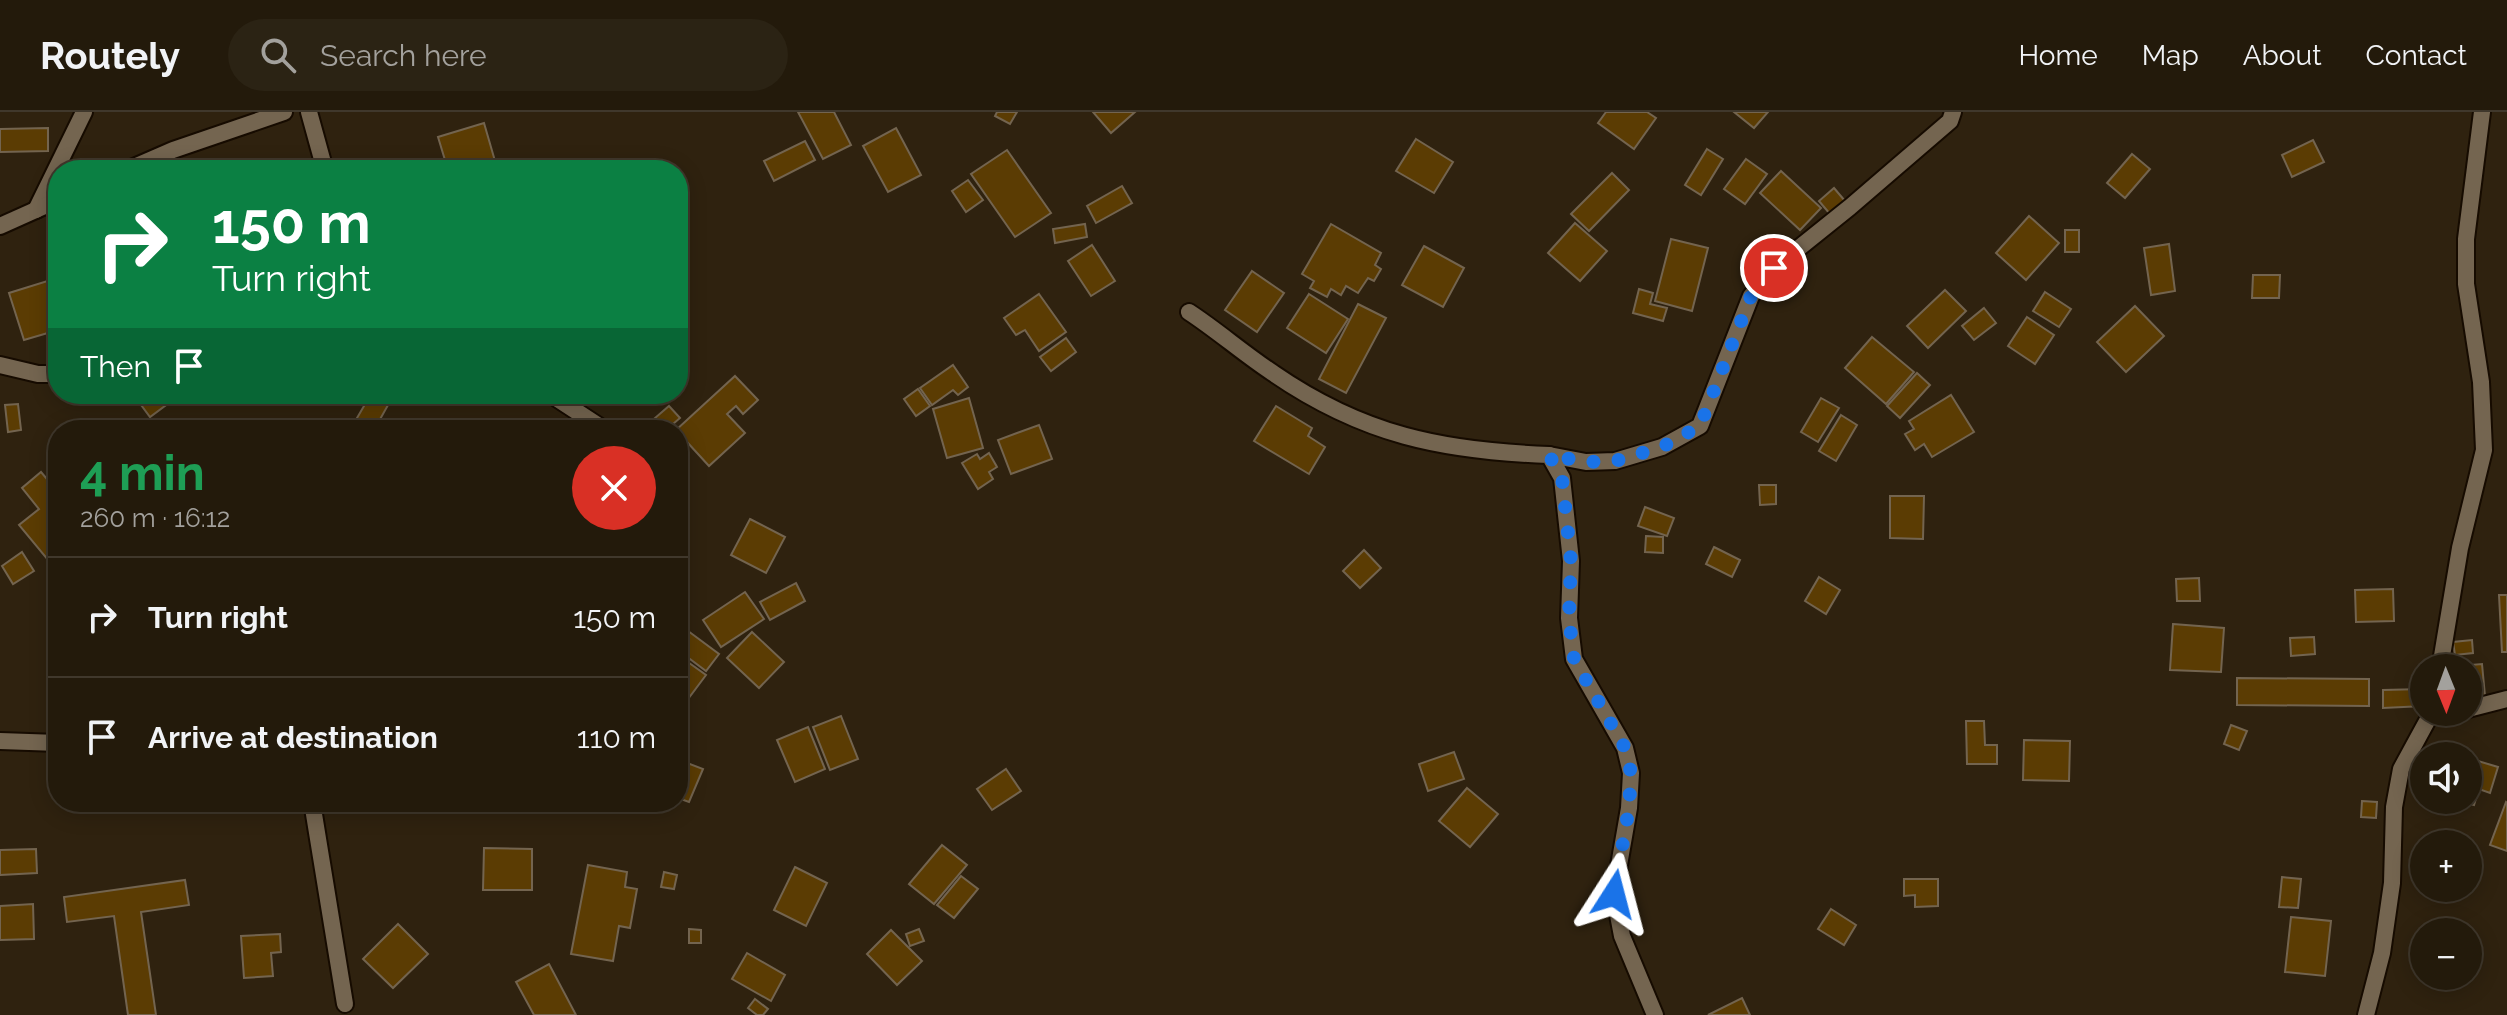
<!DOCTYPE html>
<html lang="en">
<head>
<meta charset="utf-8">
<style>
	:root { --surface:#231a0b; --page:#2b2314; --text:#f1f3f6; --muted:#a3a19d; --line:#40382c }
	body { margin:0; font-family:Raleway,sans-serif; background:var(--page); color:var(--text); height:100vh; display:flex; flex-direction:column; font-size:30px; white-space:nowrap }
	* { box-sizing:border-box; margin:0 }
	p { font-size:26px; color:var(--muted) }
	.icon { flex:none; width:44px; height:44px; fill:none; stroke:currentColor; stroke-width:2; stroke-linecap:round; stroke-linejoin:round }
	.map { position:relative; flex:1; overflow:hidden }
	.sheet { position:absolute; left:48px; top:308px; width:640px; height:392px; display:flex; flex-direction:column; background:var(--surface); border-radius:32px; box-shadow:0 4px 20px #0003,0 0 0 2px var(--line) }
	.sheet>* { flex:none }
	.hud { position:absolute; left:48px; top:48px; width:640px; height:244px; border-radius:32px; box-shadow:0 4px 20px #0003,0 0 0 2px var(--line); background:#0b8043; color:#fff; overflow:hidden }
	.needle { width:52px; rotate:179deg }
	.buttons { position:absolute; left:2410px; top:542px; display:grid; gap:16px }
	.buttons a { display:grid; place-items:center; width:72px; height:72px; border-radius:50%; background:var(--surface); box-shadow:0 4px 20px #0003,0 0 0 2px var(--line); font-size:40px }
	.pin { position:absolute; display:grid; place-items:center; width:68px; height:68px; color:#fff; margin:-34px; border:4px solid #fff; border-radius:50%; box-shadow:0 2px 8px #0007 }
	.me { position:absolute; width:88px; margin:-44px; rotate:9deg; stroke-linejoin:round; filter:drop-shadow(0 0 6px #0008) }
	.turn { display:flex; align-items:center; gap:28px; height:168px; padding:0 32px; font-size:36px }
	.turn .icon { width:104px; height:104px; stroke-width:2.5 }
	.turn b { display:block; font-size:56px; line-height:68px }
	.then { display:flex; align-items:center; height:76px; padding:0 32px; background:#0003; gap:16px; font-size:30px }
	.round { display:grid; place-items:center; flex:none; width:84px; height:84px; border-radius:42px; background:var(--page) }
	.head { display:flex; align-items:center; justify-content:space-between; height:136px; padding:0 32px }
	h1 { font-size:48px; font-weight:700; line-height:60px; color:#1e9e55 }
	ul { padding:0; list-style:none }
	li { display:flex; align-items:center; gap:24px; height:120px; padding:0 32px; border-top:2px solid var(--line) }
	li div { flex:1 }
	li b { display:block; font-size:30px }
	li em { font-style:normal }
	header { display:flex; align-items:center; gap:48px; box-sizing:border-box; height:112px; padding:0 40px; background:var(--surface); border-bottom:2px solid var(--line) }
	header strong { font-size:38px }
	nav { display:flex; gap:44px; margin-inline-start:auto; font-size:28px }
	.search { width:560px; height:72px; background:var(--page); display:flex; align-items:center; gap:20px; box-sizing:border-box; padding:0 28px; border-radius:44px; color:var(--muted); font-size:30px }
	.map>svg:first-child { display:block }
	.building { fill:#5b3c03; stroke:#73644f; stroke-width:2 }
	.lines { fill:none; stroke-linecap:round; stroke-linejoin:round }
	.minor-casing { stroke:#160b00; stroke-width:20 }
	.minor { stroke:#746550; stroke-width:16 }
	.route { stroke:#1a73e8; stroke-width:14; stroke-dasharray:0 25.2 }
</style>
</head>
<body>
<header>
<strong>Routely</strong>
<div class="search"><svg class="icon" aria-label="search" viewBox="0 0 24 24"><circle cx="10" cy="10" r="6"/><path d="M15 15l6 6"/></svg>Search here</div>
<nav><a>Home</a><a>Map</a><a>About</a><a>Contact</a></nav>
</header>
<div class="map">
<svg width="2507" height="903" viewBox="0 0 2507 903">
	<rect width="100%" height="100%" fill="#2f220f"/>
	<g class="building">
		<path d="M798 0H834L851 33 823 47Z"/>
		<path d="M997 0H1017L1010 12 995 4Z"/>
		<path d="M1093 0H1135L1111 21Z"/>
		<path d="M1606 0H1647L1656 6 1634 37 1598 11Z"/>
		<path d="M1734 0H1768L1754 16Z"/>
		<path d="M484 11 495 49 464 58H448L438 25Z"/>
		<path d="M48 16V39L0 40V17Z"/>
		<path d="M896 16 921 63 888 80 863 34Z"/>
		<path d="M1416 27 1453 50 1434 81 1396 59Z"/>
		<path d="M2313 28 2324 50 2292 65 2282 43Z"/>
		<path d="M805 29 815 48 774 69 764 49Z"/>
		<path d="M1707 37 1723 47 1701 83 1685 73Z"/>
		<path d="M1007 38 1051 101 1015 125 971 62Z"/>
		<path d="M2132 42 2150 57 2125 86 2107 71Z"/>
		<path d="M1746 47 1767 62 1745 92 1724 77Z"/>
		<path d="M1781 59 1821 96 1800 118 1760 81Z"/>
		<path d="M1612 61 1629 78 1589 119 1571 102Z"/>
		<path d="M968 68 983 88 966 100 952 79Z"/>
		<path d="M1122 74 1132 91 1096 111 1087 94Z"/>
		<path d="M1834 76 1845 89 1830 102 1819 89Z"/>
		<path d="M2029 104 2059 131 2026 168 1996 141Z"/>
		<path d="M1575 111 1607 139 1580 169 1548 141Z"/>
		<path d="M1085 112 1087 125 1055 131 1053 117Z"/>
		<path d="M1331 112 1381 141 1375 153 1381 157 1374 169 1368 166 1358 181 1346 174 1341 183 1331 177 1327 185 1310 176 1314 169 1302 162Z"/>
		<rect x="2065" y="118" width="14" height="22"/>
		<path d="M1671 127 1708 136 1692 199 1655 189Z"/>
		<path d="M2169 132 2175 179 2151 183 2144 136Z"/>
		<path d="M1092 133 1115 169 1091 184 1068 149Z"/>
		<path d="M1424 134 1464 156 1443 195 1402 173Z"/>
		<path d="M1252 159 1284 181 1257 220 1225 198Z"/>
		<path d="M2253 163H2280L2279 186H2252Z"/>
		<path d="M57 166 58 218 24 228 9 181Z"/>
		<path d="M1639 177 1653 181 1650 192 1667 196 1663 209 1633 201Z"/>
		<path d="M1945 178 1966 199 1928 236 1907 214Z"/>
		<path d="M2045 180 2071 197 2059 215 2033 199Z"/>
		<path d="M1039 182 1066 220 1039 239 1025 218 1016 223 1004 206Z"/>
		<path d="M1309 182 1348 207 1326 241 1287 216Z"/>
		<path d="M1358 192 1386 206 1346 281 1319 267Z"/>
		<path d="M2135 194 2164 224 2126 260 2097 230Z"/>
		<path d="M1984 196 1996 211 1974 228 1962 214Z"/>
		<path d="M2027 205 2054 223 2035 252 2008 234Z"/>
		<path d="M1872 225 1914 260 1886 292 1845 256Z"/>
		<path d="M1066 226 1076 240 1051 259 1040 245Z"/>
		<path d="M953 253 968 275 958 283 953 278 932 293 920 276Z"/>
		<path d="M1917 261 1930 273 1900 306 1887 294Z"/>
		<path d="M735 264 758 288 743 302 736 294 727 302 745 321 709 354 676 318Z"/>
		<path d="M918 277 930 294 916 304 904 287Z"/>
		<path d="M133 282H181L150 305Z"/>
		<path d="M371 282H385L392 286 374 318H350Z"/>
		<path d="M1951 283 1974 320 1932 345 1924 332 1915 338 1905 322 1914 317 1909 309Z"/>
		<path d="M969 286 983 336 947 346 933 297Z"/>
		<path d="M1821 286 1839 296 1818 330 1801 320Z"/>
		<path d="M18 292 21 318 8 320 5 293Z"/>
		<path d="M669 294 680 306 666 318 655 306Z"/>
		<path d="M1276 294 1312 316 1308 324 1325 335 1309 362 1254 329Z"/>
		<path d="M1841 303 1857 313 1836 349 1819 339Z"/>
		<path d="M105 307 145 309V318H105Z"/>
		<path d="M1039 313 1052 347 1011 362 998 328Z"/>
		<path d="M989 341 997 355 989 360 993 367 978 377 962 351 977 342 980 347Z"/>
		<path d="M41 360 58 380V460L19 413 39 397 22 376Z"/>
		<path d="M1759 373H1776V392L1760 393Z"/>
		<path d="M1890 384H1924L1923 427 1890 426Z"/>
		<path d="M1645 395 1674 406 1667 424 1638 414Z"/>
		<path d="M750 407 785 425 766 461 731 443Z"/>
		<path d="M1646 424 1663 425V441L1645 440Z"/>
		<path d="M1714 435 1740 448 1732 465 1706 452Z"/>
		<path d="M1364 438 1381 456 1360 476 1343 459Z"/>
		<path d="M22 440 34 459 13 472 2 454Z"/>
		<path d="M1819 465 1840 478 1826 502 1805 489Z"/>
		<path d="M2199 466 2200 489H2177L2176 467Z"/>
		<path d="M796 471 805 489 770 508 760 490Z"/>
		<path d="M2393 477 2394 509 2356 510 2355 478Z"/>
		<path d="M745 480 764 507 721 535 703 508Z"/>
		<path d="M2499 483H2507V540H2502Z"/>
		<path d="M2173 512 2224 516 2221 560 2170 558Z"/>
		<path d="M684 516 719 542 706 559 678 538V523Z"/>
		<path d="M752 520 784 550 759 576 727 546Z"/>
		<path d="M2314 525 2315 542 2291 544 2290 526Z"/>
		<path d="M2472 528 2473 541 2455 543 2453 530Z"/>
		<path d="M678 543 706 563 685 591 678 585Z"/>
		<path d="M2482 552 2485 584 2468 586V556L2446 555Z"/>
		<path d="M2237 566 2369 567V594L2237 593Z"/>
		<path d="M2423 577 2424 594 2383 596V578Z"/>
		<path d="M841 604 858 647 830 658 813 615Z"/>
		<path d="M1966 609H1984L1985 633H1997V652H1967Z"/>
		<path d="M2231 613 2247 619 2239 638 2224 632Z"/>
		<path d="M808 615 825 657 795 670 777 628Z"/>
		<path d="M2024 628 2070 629 2069 669 2023 668Z"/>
		<path d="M1454 640 1464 667 1428 679 1419 652Z"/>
		<path d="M2468 646 2498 655 2490 681 2479 677 2474 693 2456 688H2468Z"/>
		<path d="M682 649 703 657 689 690 678 686V658Z"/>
		<path d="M1006 657 1021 679 992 698 977 677Z"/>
		<path d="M1467 676 1498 702 1470 735 1439 709Z"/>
		<path d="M2362 689 2377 690 2376 706 2361 705Z"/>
		<path d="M2506 690 2507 691V739L2490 733Z"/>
		<path d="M942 733 967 753 934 792 909 772Z"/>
		<path d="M484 736 532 737V778H483Z"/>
		<path d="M36 737 37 761 0 763V738Z"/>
		<path d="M588 753 627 760 625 775 637 777 630 816 619 814 613 849 571 842Z"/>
		<path d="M795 755 827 771 806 814 774 798Z"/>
		<path d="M664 760 677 763 674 777 661 775Z"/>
		<path d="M961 764 978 777 954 806 937 793Z"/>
		<path d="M2282 765 2301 767 2298 796 2279 795Z"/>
		<path d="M1904 767H1938V794L1915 795V783L1904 784Z"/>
		<path d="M185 768 189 793 141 800 156 903H128L114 804 67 810 64 785Z"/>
		<path d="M33 792 34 827 0 828V794Z"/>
		<path d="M1831 797 1856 813 1844 833 1818 817Z"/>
		<path d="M2291 805 2331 809 2325 864 2285 860Z"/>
		<path d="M398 812 428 842 393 876 363 847Z"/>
		<path d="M689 817 701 818V831H689Z"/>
		<path d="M919 817 924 829 910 834 906 822Z"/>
		<path d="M891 818 922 849 897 873 867 842Z"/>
		<path d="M280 822 281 840 271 841 273 864 244 866 241 824Z"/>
		<path d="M747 841 785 863 771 889 732 867Z"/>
		<path d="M549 852 576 903H534L516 870Z"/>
		<path d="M1742 886 1750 903H1708Z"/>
		<path d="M755 887 768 897 763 903H757L748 896Z"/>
	</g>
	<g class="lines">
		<defs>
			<g id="minor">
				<path d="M309 0 325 58"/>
				<path d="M127 58 173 38 284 0"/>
				<path d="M36 98 84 0"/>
				<path d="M0 114 58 88"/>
				<path d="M1189 200C1218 219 1244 242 1273 261 1363 323 1442 339 1549 343L1562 366 1571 449 1569 506 1574 547 1625 636 1631 661 1629 696 1614 782 1622 824 1655 903"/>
				<path d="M0 253 38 262H58"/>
				<path d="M550 282 605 318"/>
				<path d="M1549 343 1586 350 1615 349 1662 335 1700 314 1751 184 1774 156 1850 95 1950 9 1953 0"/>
				<path d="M2440 556 2460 436 2484 338 2481 270 2466 172V127L2482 0"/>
				<path d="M2468 597 2507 587"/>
				<path d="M0 629 58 631"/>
				<path d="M312 690 345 892"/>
				<path d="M2366 903 2382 841 2392 771 2394 695 2401 657 2432 600"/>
			</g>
		</defs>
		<use href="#minor" class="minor-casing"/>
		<use href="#minor" class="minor"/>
	</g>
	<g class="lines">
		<path class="route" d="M1614 782 1629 696 1631 661 1625 636 1574 547 1569 506 1571 449 1562 366 1549 343 1586 350 1615 349 1662 335 1700 314 1751 184 1774 156"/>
	</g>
</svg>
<div class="buttons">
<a><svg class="needle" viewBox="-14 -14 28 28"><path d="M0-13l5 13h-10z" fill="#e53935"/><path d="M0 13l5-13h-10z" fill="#a3a19d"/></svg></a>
<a><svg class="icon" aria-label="sound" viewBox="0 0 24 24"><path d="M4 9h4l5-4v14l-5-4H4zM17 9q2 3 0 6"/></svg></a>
<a>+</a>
<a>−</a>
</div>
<div class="pin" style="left:1774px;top:156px;background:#d93025"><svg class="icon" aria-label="arrive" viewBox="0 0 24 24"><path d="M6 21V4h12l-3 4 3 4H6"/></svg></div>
<svg class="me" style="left:1614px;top:782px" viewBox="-20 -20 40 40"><path d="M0-17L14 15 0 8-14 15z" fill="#1a73e8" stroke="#fff" stroke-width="4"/></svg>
<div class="hud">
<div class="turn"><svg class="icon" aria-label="right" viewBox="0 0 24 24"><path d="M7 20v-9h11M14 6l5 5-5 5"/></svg><div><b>150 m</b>Turn right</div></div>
<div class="then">Then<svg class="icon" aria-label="arrive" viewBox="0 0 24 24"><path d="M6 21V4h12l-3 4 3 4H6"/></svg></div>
</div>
<section class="sheet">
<div class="head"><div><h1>4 min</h1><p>260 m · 16:12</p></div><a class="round" style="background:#d93025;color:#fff"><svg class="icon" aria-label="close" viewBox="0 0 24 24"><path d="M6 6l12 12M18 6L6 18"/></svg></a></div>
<ul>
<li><svg class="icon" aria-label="right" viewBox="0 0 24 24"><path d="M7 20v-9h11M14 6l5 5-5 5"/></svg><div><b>Turn right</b></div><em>150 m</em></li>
<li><svg class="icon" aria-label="arrive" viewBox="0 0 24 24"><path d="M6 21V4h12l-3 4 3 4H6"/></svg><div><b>Arrive at destination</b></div><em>110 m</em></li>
</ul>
</section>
</div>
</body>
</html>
